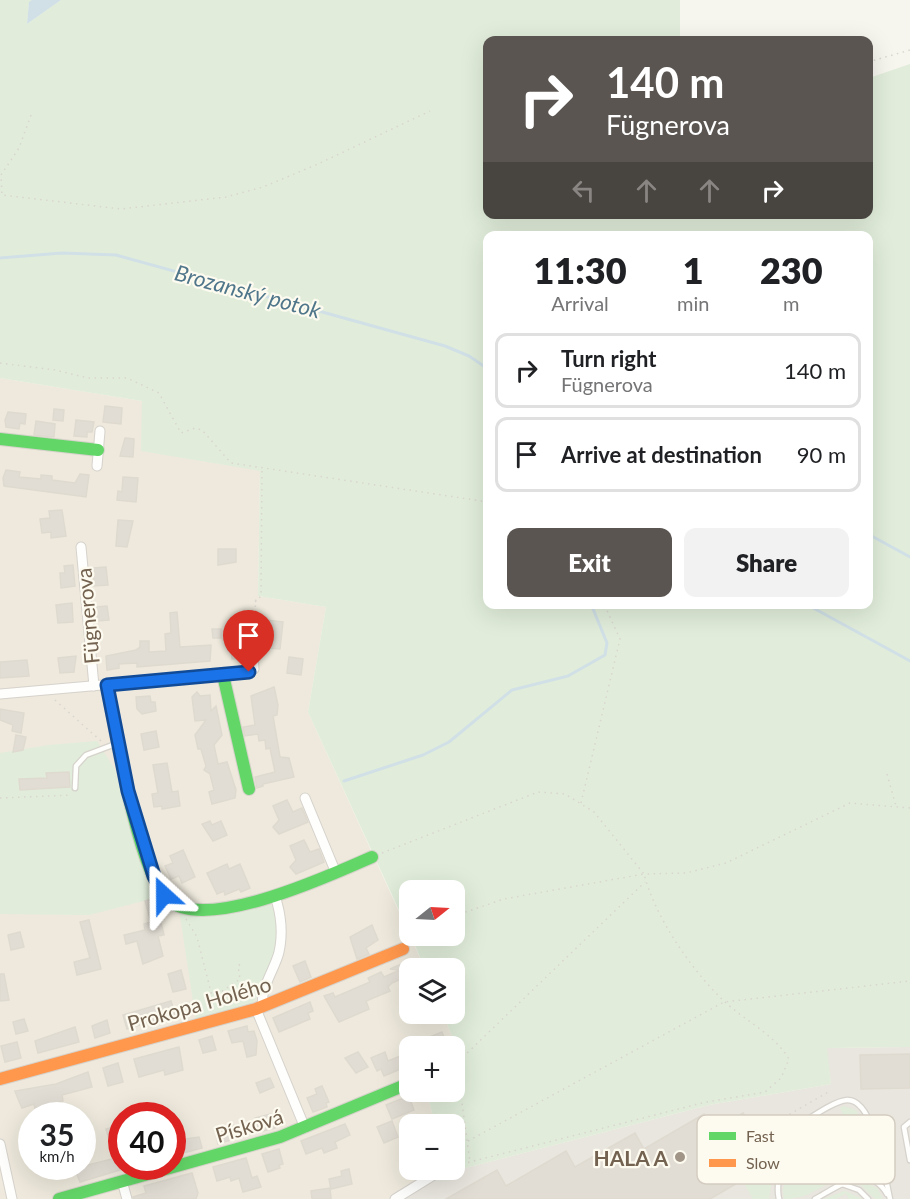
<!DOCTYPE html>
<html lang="en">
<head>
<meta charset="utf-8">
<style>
	:root { --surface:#fff; --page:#f2f2f2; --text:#202124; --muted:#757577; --line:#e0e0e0; --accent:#5a5551 }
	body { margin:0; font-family:Lato,sans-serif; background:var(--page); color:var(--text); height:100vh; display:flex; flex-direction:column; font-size:22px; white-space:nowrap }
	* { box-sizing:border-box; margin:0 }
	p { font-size:20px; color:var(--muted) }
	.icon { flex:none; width:33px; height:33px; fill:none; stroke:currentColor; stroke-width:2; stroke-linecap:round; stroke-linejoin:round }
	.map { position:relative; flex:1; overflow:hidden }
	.side { position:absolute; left:483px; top:231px; width:390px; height:378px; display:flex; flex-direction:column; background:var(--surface); border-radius:12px; box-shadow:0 6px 24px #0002 }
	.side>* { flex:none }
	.banner { position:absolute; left:483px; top:36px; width:390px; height:183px; border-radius:12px; box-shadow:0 6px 24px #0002; background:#5a5551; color:#fff; overflow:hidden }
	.needle { width:39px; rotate:72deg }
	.controls { position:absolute; left:399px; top:880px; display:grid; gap:12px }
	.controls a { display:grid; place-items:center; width:66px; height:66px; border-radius:12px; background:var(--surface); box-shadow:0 6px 24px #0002; font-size:30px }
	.speed { position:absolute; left:18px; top:1102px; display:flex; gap:12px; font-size:30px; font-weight:700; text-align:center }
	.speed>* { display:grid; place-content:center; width:78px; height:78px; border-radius:50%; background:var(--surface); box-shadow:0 6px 24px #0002; line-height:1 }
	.speed small { font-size:15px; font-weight:400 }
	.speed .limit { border:9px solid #d22; background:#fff; color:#111 }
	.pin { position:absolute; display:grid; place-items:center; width:51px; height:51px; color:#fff; margin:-62px -26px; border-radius:50% 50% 50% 0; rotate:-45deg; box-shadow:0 0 6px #0007 }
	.pin .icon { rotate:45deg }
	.me { position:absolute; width:66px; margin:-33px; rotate:336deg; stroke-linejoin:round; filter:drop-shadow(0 0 4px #0008) }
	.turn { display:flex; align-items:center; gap:21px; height:126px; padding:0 24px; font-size:27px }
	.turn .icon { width:78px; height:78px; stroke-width:2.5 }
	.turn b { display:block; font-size:42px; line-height:51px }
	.lanes { display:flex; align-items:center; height:57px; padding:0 24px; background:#0003; justify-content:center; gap:30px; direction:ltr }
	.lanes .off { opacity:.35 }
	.eta { display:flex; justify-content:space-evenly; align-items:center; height:102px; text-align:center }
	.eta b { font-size:36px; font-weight:800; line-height:42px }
	.action { display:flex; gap:12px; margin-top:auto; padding:12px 24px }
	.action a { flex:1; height:69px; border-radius:12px; background:var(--accent); color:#fff; font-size:24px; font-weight:800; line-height:69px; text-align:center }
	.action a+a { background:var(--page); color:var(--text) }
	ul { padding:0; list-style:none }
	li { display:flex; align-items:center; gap:18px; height:75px; margin:0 12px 9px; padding:0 12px; border:3px solid var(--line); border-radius:12px }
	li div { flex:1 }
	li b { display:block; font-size:22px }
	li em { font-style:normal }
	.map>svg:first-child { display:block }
	.residential { fill:#eee9dc; fill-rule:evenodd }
	.industrial { fill:#e8e6de }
	.green { fill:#e1edda; fill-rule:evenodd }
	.water { fill:#d0e0e6 }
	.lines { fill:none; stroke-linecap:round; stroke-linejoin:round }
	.stream { stroke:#d0e0e6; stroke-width:3 }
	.building { fill:#e2ddd4; stroke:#dfdad0; stroke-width:1.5 }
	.lane-casing { stroke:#d6d2cc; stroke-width:7 }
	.street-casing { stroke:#d6d2cc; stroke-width:11 }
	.fast-casing { stroke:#d6d2cb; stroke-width:14 }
	.slow-casing { stroke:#d6d2cb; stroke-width:14 }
	.path { stroke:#d9d5d0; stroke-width:1.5; stroke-dasharray:1.5 4.5; stroke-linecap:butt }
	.lane { stroke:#fefefc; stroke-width:4.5 }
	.street { stroke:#fefefc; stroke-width:9 }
	.fast { stroke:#63d668; stroke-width:12 }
	.slow { stroke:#ff974d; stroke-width:12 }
	.route-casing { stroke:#114b97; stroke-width:15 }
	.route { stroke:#1a73e8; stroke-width:10 }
	.poi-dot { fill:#a19587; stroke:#fdfaf0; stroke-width:2 }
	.labels { text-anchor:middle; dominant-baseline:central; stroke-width:4.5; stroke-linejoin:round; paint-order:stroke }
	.street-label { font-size:21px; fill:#73624f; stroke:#fdfaf0 }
	.poi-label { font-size:21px; font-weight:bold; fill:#73624f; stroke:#fdfaf0; text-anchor:end }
	.water-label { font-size:22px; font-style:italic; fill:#4f768a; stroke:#fdfaf0 }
	.key { fill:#fdfaf0; stroke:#d4ccc0; stroke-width:1.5 }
	.key-label { font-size:16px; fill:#73624f }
</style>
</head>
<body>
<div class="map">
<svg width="910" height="1199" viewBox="0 0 910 1199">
	<rect width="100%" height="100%" fill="#f6f5ee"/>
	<path class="residential" d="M0 378 142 401 202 461 260 470 258 596 326 607 308 712 425 969H410V1014H443L460 1055 458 1072 455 1074 454 1047H410V1092H427L435 1125H410V1170H445L446 1173 404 1199H0ZM32 1116H82V1167H32ZM122 1116H172V1167H122Z"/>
	<path class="industrial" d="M910 1047V1199H404L446 1173 709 1105 831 1084 826 1048Z"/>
	<g class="green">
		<path d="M0 0H32L29 3 27 24 61 0H680V40H488V214H868L869 78 910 64V1047L827 1048 831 1084 709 1105 446 1173 445 1170H454V1125H435L427 1092H454L455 1074 458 1072 460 1055 443 1014H454V969H425L411 936H454V891H410L409 932 308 712 326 607 258 596 260 471 141 451 142 401 0 378ZM488 236H868V604H488Z"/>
		<path d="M97 741 115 770 155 898 89 915 0 914V753L49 745Z"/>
		<path d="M269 903C289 920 269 986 253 1002 245 1011 209 1017 196 1021L179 909Z"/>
		<path d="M843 1106 856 1110 868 1134 877 1173C835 1164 823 1199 784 1199L783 1190 796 1141 843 1114 840 1108Z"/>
		<path d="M774 1166 769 1199H753L744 1183Z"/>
		<path d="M861 1181 877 1188 883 1199H875L860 1184Z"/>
		<path d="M845 1191 862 1199H849L846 1193 836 1199H824Z"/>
	</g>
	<path class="water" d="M32 0H61L27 24 29 2Z"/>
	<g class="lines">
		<g class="stream">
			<path d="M0 258 62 253 116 255 445 346 469 356 488 369"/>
			<path d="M868 534 910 557"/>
			<path d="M806 604 910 661"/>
			<path d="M344 781 423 755 449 742 512 690 568 676 605 655 607 643 591 604"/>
		</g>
	</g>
	<g class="building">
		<path d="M105 406 122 408 121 424 103 422Z"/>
		<path d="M54 409 64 410 63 421 53 420Z"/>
		<path d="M8 412 26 414 25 424 20 423 19 429 6 427 5 420Z"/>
		<path d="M76 420 94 422 92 432H87V437L74 436Z"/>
		<path d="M36 421 55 424 54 437 34 435Z"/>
		<path d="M125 438 134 439 133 457 120 456Z"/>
		<path d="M6 470 20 472 19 477 41 479V475L52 476V480L75 483 80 474 89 475 86 497 4 486 3 478Z"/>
		<path d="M123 477 138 478 136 502 117 500 118 491 122 492Z"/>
		<path d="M62 510 66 536 51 538V532L42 533 40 519 50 518 49 511Z"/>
		<path d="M118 520 133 521 127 547 116 546Z"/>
		<path d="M218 549H236V562L218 565Z"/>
		<path d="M73 565 75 586 61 588 60 573H65L64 566Z"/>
		<path d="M106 567 108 585 94 586 93 568Z"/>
		<path d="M72 603 73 622 58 623 56 605Z"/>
		<path d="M107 606 109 620 97 621 96 607Z"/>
		<path d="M177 612 180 647 211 645 210 661 137 667V663L119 664V668L107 670 106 656 136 650 140 647V641H149V652L166 651 165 634 171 633 170 613Z"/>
		<path d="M266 620 283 622 280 649 266 648Z"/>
		<path d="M212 629H221V638H213Z"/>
		<path d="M246 644 247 658 232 659 231 646Z"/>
		<path d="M76 656 74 672 60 673 58 658Z"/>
		<path d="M289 657 303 659 301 675 287 673Z"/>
		<path d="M27 660 29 676 0 678V662Z"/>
		<path d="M274 687 278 705 277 715 273 716 280 757 289 758 294 777 263 784V786L257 788 255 777 275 772 270 748 266 749 265 740 259 741 258 734 245 736 243 727 255 725 251 696Z"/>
		<path d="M197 692 200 696 210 695 211 711 216 706 222 735 214 745 218 764 227 762 236 790 235 798 212 804 209 792 214 790 210 774 204 770 206 766 201 749H198L195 735 206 720 195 721 192 697Z"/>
		<path d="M150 696 151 702H155L156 711 142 714 137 709 136 697Z"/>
		<path d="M0 709 24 713 21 733 12 731 13 725 0 720Z"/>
		<path d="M156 731 159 747 144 750 141 734Z"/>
		<path d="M16 735 26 737 23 750 13 752Z"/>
		<path d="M167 763 172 792 178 791 180 806 162 809V806L154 807 152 794 158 793 153 765Z"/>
		<path d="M69 772 70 787 20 790 19 779 47 778 46 773Z"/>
		<path d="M287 800 293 812 302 808 308 822 279 834 273 827 279 820 273 806Z"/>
		<path d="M210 821 212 825 221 821 227 835 213 841 202 824Z"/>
		<path d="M304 840 310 852 319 849 324 862 296 874 290 867 296 860 290 846Z"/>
		<path d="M183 850 195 877 182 883 179 876 171 879 165 866 173 863 170 856Z"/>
		<path d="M227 864 229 869 240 864 250 888 241 892 239 889 225 895 224 891 217 894 207 873Z"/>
		<path d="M155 898 164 935 158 936 163 956 143 964 137 941 126 944 124 935 145 930 144 924 151 922 145 901Z"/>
		<path d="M89 920 101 969 77 975 74 962 90 958 80 922Z"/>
		<path d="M372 925 378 940 366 948 369 954 357 959 350 937Z"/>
		<path d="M20 932 24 947 11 950 8 935Z"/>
		<path d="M411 960 415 969H410V975L392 983 388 987 390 991 366 1001 369 1009 339 1022 324 996 333 993 335 997 370 982 368 978 381 972 384 977 400 970 390 969Z"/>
		<path d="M305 961 311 977 300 982 293 966Z"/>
		<path d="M181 970 186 989 173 992 168 974Z"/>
		<path d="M0 974H4L9 1000 0 1001Z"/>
		<path d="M171 1001 175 1014 127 1029 123 1015Z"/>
		<path d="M310 1002 313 1011 308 1013 310 1019 279 1032 273 1018Z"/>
		<path d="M24 1019 28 1031 16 1034 13 1022Z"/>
		<path d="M107 1020 110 1033 95 1038 92 1026Z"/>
		<path d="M247 1026 248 1032 254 1031 257 1041 256 1055 247 1057 243 1041 232 1043 228 1031Z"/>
		<path d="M75 1027 79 1042 38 1053 35 1041Z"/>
		<path d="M442 1032 448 1047H405Z"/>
		<path d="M212 1036 216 1050 203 1053 199 1040Z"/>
		<path d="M17 1042 21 1058 5 1062 1 1046Z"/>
		<path d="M179 1047 183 1070 165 1075 164 1070 139 1077 134 1059Z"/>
		<path d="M358 1052 368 1067 356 1073 345 1058Z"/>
		<path d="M385 1052 388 1061 410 1052V1075L406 1076 403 1068 384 1076 381 1069 377 1071 371 1058Z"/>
		<path d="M910 1054V1088L861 1089 860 1055Z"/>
		<path d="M118 1063 123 1082 108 1086 103 1068Z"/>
		<path d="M88 1072 92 1087 62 1095 63 1101 35 1109 34 1104 22 1108 18 1099 15 1091 56 1084Z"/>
		<path d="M270 1078 274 1087 260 1093 256 1083Z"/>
		<path d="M322 1086 329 1102 326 1103 327 1107 313 1112 307 1098 317 1094 315 1089Z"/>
		<path d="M409 1096 414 1110 392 1119 386 1105Z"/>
		<path d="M743 1113 772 1163 710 1199H446L497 1170 506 1186 566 1151 575 1167 635 1133 644 1149 704 1114 713 1130Z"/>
		<path d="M271 1114 275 1128 259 1132 255 1118Z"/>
		<path d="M392 1121 398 1137 384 1143 377 1127Z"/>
		<path d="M345 1124 350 1135 335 1142 337 1148 324 1153 322 1148 306 1154 301 1141Z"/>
		<path d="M233 1125 237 1138 218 1144 215 1130Z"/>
		<path d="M114 1127 117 1136 109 1139 106 1129Z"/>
		<path d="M199 1137 202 1148 172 1156V1141Z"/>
		<path d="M279 1149 283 1164 279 1165 280 1168 268 1172 262 1154Z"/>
		<path d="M116 1158 120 1170 80 1182 76 1172 81 1170 80 1167Z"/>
		<path d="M246 1158 252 1178 257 1176 261 1187 243 1192 239 1178 231 1181 230 1177 217 1181 213 1167Z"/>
		<path d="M349 1169 352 1184 331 1189 329 1179 342 1176 341 1171Z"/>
		<path d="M192 1173 198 1193 196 1199H134L133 1197 146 1193 144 1186Z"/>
		<path d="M330 1188 331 1199H312L311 1191Z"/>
	</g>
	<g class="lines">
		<defs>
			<g id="lane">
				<path d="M75 788 76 766 86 755 118 743"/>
				<path d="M910 1122 904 1127 910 1160"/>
				<path d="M842 1184 859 1190 868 1199"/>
				<path d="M779 1199C774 1178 788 1153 789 1131 804 1123 832 1101 847 1100 875 1099 885 1178 890 1199"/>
				<path d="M815 1199C839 1186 868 1162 887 1194"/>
			</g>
			<g id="street">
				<path d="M97 466 100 431"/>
				<path d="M81 547 94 686"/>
				<path d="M0 694 249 672 254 669 253 651"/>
				<path d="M305 798 336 873"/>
				<path d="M263 1007C259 990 275 969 279 952 283 934 281 914 275 896"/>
				<path d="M256 1009 305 1128"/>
				<path d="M454 1064 456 1063"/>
				<path d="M0 1144 12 1199"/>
				<path d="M122 1181 127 1199"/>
				<path d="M395 1199 442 1170"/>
			</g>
			<g id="fast">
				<path d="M0 439 98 450"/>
				<path d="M223 675 249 789"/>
				<path d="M107 685C115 728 138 874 168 900 206 933 331 875 372 857"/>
				<path d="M59 1199 280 1137 410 1083"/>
			</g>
			<path id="slow" d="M0 1079 256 1009 403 949"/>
		</defs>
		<use href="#lane" class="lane-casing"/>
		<use href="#street" class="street-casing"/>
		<use href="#fast" class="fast-casing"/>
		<use href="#slow" class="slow-casing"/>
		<g class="path">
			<path d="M868 62 910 50"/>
			<path d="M31 115 19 148 1 175 2 195 121 209 226 197 263 187 318 164 430 111"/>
			<path d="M0 363 55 370 88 378H127L159 393 181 433 195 428 202 430 231 463 488 502"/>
			<path d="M255 602 261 596 262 470"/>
			<path d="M253 643 256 596"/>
			<path d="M55 700 101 741"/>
			<path d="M887 774 896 806"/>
			<path d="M0 798 71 795"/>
			<path d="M581 803 620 639 604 604"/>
			<path d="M382 853 538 792 565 794 594 812 644 874 686 873 726 863 850 803 910 808"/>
			<path d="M454 916 504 899 644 874C655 917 692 971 724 1001 745 1021 774 1034 789 1059L781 1078 765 1092 706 1102 454 1166"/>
			<path d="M186 919 197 937 213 1000 208 1009"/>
			<path d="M411 942 419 936"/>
			<path d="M214 1000 218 994 240 979 238 966 243 962"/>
			<path d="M463 1057 645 882"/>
			<path d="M458 1074 470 1162"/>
			<path d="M468 1141 724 1002 910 981"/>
			<path d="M774 1163 757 1133 830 1091"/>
		</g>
		<use href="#lane" class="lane"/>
		<use href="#street" class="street"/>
		<use href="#fast" class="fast"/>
		<use href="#slow" class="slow"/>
	</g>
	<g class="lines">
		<defs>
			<path id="route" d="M164 895 154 876 128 791 107 685 249 672"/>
		</defs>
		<use href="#route" class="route-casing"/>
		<use href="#route" class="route"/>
	</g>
	<circle class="poi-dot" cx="680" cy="1157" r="6"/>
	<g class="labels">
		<g class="street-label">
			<text transform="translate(87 616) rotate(-95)">Fügnerova</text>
			<text transform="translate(199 1003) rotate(-16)">Prokopa Holého</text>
			<text transform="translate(249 1125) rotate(-17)">Písková</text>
		</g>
		<g class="poi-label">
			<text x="668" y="1157">HALA A</text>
		</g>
		<g class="water-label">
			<text transform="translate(248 291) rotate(15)">Brozanský potok</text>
		</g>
	</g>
	<rect x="697" y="1115" width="198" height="69" rx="9" class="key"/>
	<rect x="709" y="1132" width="27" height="8" fill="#63d668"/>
	<rect x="709" y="1159" width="27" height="8" fill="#ff974d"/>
	<g class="key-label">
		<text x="746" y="1142">Fast</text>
		<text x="746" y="1169">Slow</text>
	</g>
</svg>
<div class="controls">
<a><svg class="needle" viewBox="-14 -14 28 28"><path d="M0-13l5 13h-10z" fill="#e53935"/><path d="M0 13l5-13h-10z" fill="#757577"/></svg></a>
<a><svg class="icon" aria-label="layers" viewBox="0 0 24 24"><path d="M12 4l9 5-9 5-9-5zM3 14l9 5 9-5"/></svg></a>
<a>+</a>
<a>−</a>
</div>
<div class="speed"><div>35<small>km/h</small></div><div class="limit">40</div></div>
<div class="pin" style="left:249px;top:672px;background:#d93025"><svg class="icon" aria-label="arrive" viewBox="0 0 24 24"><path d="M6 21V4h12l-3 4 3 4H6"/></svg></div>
<svg class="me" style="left:164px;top:895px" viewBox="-20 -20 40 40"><path d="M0-17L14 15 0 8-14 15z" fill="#1a73e8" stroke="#fff" stroke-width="4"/></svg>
<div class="banner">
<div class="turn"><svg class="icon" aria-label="right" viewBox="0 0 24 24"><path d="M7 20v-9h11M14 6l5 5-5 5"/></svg><div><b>140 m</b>Fügnerova</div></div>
<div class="lanes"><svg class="icon off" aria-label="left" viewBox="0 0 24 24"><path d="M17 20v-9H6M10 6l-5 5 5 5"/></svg><svg class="icon off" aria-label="ahead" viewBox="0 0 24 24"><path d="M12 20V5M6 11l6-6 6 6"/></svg><svg class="icon off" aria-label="ahead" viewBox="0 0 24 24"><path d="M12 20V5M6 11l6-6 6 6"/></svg><svg class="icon" aria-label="right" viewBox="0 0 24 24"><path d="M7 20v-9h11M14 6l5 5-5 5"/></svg></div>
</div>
<section class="side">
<div class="eta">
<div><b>11:30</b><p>Arrival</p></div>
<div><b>1</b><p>min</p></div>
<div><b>230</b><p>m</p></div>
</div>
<ul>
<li><svg class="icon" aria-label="right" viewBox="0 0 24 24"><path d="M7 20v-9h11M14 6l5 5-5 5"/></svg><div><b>Turn right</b><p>Fügnerova</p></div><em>140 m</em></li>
<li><svg class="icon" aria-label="arrive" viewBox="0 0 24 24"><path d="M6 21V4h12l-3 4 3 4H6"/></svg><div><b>Arrive at destination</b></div><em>90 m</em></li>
</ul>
<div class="action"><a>Exit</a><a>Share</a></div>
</section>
</div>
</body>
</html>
